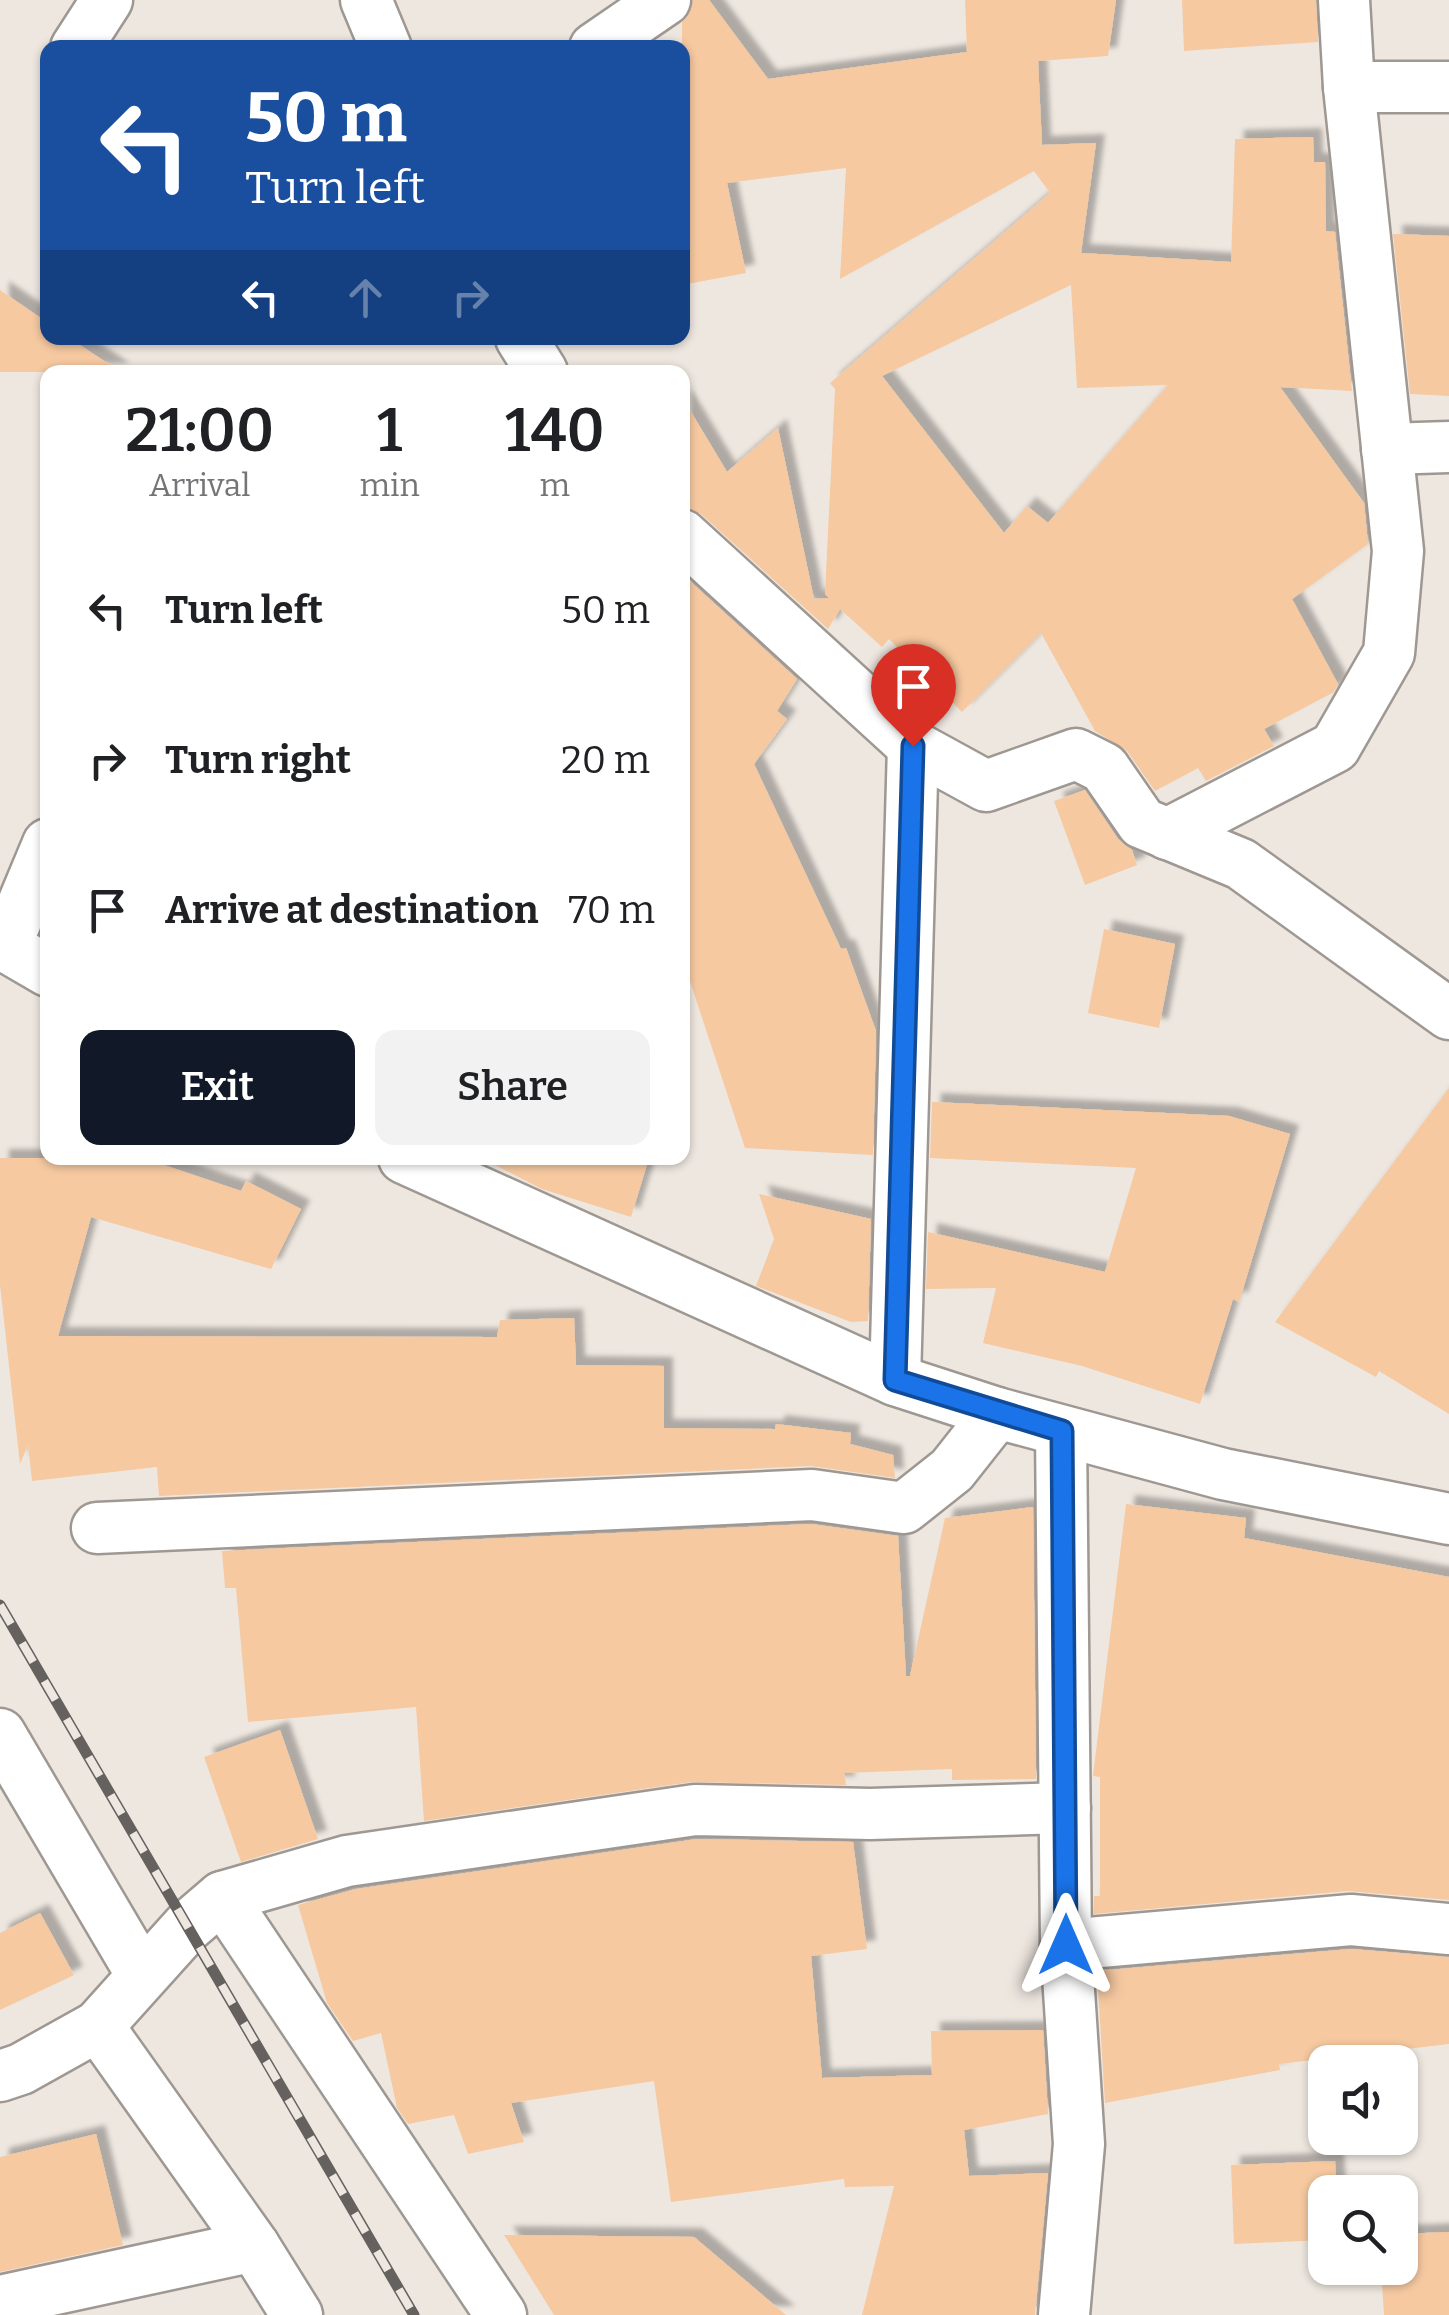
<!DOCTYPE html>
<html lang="en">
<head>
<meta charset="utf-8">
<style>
	:root { --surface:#fff; --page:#f2f2f2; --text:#202124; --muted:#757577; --accent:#111827 }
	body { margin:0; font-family:Bitter,serif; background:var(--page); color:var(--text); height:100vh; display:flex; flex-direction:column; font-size:38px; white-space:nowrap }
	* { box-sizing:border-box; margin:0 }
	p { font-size:32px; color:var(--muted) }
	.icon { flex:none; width:55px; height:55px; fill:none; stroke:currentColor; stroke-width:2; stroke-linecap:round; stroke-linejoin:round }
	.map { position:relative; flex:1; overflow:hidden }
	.sheet { position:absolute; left:40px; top:365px; width:650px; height:800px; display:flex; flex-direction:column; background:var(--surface); border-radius:20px; box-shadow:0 2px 8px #0004 }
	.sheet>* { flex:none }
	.top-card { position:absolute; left:40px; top:40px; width:650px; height:305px; border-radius:20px; box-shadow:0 2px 8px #0004; background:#1a4fa0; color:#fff; overflow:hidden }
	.buttons { position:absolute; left:1308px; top:2045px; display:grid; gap:20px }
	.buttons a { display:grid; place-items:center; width:110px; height:110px; border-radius:20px; background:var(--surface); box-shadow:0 2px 8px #0004; font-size:50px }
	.pin { position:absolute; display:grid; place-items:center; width:85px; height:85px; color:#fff; margin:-102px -42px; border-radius:50% 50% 50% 0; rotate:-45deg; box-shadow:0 0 10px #0007 }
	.pin .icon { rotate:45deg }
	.me { position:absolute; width:110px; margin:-55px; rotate:0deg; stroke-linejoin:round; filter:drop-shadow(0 0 8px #0008) }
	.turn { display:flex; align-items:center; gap:35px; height:210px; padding:0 40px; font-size:45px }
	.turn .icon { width:130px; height:130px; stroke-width:2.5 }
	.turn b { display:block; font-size:70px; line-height:85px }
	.lanes { display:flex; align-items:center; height:95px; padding:0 40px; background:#0003; justify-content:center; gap:50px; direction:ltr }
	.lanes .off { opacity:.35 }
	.eta { display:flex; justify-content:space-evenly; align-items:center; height:170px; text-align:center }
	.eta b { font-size:60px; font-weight:600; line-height:70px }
	.cta { display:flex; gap:20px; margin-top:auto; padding:20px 40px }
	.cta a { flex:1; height:115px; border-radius:20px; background:var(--accent); color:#fff; font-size:40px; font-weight:600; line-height:115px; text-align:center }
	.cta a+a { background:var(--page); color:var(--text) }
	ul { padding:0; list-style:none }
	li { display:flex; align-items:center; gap:30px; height:150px; padding:0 40px }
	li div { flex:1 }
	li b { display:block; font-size:38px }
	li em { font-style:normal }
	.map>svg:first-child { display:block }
	.building { fill:#f6c9a1; fill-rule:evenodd; filter:url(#shadow) }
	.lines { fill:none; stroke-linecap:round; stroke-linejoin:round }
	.minor-casing { stroke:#9f9892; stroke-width:55 }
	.minor { stroke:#fff; stroke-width:50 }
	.rail-casing { stroke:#65615e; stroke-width:11 }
	.rail { stroke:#eee7e0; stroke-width:8; stroke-dasharray:22; stroke-linecap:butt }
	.route-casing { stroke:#114b97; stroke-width:25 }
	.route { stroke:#1a73e8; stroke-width:18 }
</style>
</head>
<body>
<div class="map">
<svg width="1449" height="2315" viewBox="0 0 1449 2315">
	<defs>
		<filter id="shadow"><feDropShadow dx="9" dy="-9" stdDeviation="2.5" flood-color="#0004"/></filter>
	</defs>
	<rect width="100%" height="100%" fill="#eee7e0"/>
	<g class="building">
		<path d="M693 0H709L768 79 967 52 965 0H1116L1108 56 1038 61 1042 145 1096 143 1081 253 1231 262 1235 139 1313 137 1314 162H1325L1326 231 1335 232 1352 391 1280 387 1364 503 1368 544 1292 599 1338 684 1334 692 1264 729 1274 746 1206 781 1198 768 1155 791 1127 751 1095 731 1041 633 962 712 889 639 882 647 840 609 828 629 701 514 682 507V397L727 472 778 428 814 599 829 598 825 594 835 389 830 383 1050 193 1034 171 840 279 846 168 727 183 746 273 682 285V22ZM1071 285 1077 388 1168 385 1048 523 1027 506 1004 533 882 376Z"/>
		<path d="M1182 0H1316L1318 42 1184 51Z"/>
		<path d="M1393 234 1449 236V396L1410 394Z"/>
		<path d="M0 290 48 323V338H69L121 372H0Z"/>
		<path d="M682 574 797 679 777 711 787 719 754 764 841 949 846 948 876 1031 873 1155 745 1148 682 957Z"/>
		<path d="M1085 790 1118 839 1132 850 1137 865 1085 885 1054 801Z"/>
		<path d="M1104 929 1175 944 1159 1028 1088 1013Z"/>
		<path d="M1449 1088V1414L1379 1371 1376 1377 1275 1322Z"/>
		<path d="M932 1102 1229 1116 1290 1134 1239 1302 1233 1299 1200 1404 1082 1366 983 1343 996 1288 926 1289 928 1232 1105 1272 1136 1168 930 1158Z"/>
		<path d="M0 1158H143L241 1191 246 1181 301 1209 271 1269 91 1217 58 1336 497 1337 500 1320 574 1318 576 1365 664 1366V1428L775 1429 776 1424 851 1433 850 1444 893 1455 895 1478 811 1466 159 1496 157 1467 32 1481 28 1445 20 1464 0 1285Z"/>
		<path d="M481 1158H649L631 1217 542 1189Z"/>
		<path d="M759 1194 871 1219 868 1321 851 1322 756 1286 774 1239Z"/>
		<path d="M1126 1504 1246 1518 1244 1538 1449 1577V1900L1348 1891 1094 1914V1896H1100V1777L1093 1776Z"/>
		<path d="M1033 1507 1036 1779 952 1780V1769L844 1773 846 1785 691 1782 424 1821 416 1707 248 1722 236 1588H225L222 1551 811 1524 898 1536 906 1676H910L945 1518Z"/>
		<path d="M280 1730 318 1839 241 1862 204 1757Z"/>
		<path d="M697 1839 853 1842 867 1949 811 1956 822 2078 932 2075 931 2031 1043 2030 1048 2114 964 2130 969 2176 1048 2173 1035 2315H862L894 2186 845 2187 844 2179 671 2202 654 2081 511 2103 524 2142 468 2154 454 2115 408 2124 397 2108 381 2033 353 2041 327 2003 298 1905 356 1889Z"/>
		<path d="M40 1913 74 1975 0 2010V1933Z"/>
		<path d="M1351 1949 1449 1957V2044L1279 2064 1280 2070 1105 2103 1097 1971Z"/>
		<path d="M96 2134 123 2245 0 2272V2157Z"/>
		<path d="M1335 2161 1337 2192H1325V2240L1234 2244 1231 2165Z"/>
		<path d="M1449 2232V2315H1384L1381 2268H1400V2234Z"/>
		<path d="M504 2235 694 2237 786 2315H554Z"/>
	</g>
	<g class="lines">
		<defs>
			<g id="minor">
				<path d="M366 0 386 48"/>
				<path d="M76 48 107 0"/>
				<path d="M595 48 665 0"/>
				<path d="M1349 87H1449"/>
				<path d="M521 338 542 372"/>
				<path d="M1387 449 1449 447"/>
				<path d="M682 535 913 746 986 786 1076 754 1104 768 1142 823 1241 864 1449 1014"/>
				<path d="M1167 834 1335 747 1389 653 1398 551 1349 87 1344 0"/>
				<path d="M0 943 48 971"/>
				<path d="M5 947 48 844"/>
				<path d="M404 1158 895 1380 997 1413 1223 1474 1449 1519"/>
				<path d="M895 1380 913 746"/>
				<path d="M1061 1431 1066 1945 1079 2144 1064 2315"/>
				<path d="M97 1528 812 1495 904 1508 952 1470 997 1413"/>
				<path d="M0 1734 142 1975"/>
				<path d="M222 1897 501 2315"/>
				<path d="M1066 1945 1351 1920 1449 1929"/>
				<path d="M98 2026 254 2246 297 2315"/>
				<path d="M0 2076 21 2069 98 2026 187 1927 222 1897 347 1861 695 1810 870 1814 1065 1808"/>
				<path d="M0 2301 254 2246"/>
			</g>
		</defs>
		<use href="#minor" class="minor-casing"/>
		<use href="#minor" class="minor"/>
		<defs>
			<path id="rail" d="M0 1605 414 2315"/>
		</defs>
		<use href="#rail" class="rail-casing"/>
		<use href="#rail" class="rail"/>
	</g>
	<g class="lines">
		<defs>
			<path id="route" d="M913 746 895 1380 1062 1431 1066 1945"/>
		</defs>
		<use href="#route" class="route-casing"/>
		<use href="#route" class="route"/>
	</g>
</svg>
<div class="buttons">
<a><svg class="icon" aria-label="sound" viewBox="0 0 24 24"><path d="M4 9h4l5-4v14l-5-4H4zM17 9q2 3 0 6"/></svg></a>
<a><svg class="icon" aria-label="search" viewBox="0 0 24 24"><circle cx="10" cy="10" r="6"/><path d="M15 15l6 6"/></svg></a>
</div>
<div class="pin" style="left:913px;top:746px;background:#d93025"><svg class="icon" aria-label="arrive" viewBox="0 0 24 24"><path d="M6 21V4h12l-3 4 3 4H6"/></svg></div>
<svg class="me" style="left:1066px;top:1945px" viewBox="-20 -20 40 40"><path d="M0-17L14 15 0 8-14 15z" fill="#1a73e8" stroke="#fff" stroke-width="4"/></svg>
<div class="top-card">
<div class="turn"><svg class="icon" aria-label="left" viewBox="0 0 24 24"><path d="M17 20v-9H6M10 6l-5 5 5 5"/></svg><div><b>50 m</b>Turn left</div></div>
<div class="lanes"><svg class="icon" aria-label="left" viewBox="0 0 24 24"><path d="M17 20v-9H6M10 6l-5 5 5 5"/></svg><svg class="icon off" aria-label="ahead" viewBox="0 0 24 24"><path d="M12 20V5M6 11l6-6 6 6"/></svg><svg class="icon off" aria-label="right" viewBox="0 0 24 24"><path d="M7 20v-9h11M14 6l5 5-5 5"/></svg></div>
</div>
<section class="sheet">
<div class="eta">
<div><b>21:00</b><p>Arrival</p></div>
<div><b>1</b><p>min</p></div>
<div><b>140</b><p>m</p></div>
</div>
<ul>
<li><svg class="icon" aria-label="left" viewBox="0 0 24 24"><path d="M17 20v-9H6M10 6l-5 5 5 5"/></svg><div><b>Turn left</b></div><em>50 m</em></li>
<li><svg class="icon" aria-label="right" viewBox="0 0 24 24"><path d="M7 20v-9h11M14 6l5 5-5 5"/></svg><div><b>Turn right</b></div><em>20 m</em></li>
<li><svg class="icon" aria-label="arrive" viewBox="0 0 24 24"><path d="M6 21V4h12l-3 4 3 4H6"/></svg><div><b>Arrive at destination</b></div><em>70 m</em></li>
</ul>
<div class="cta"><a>Exit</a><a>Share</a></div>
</section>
</div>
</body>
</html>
